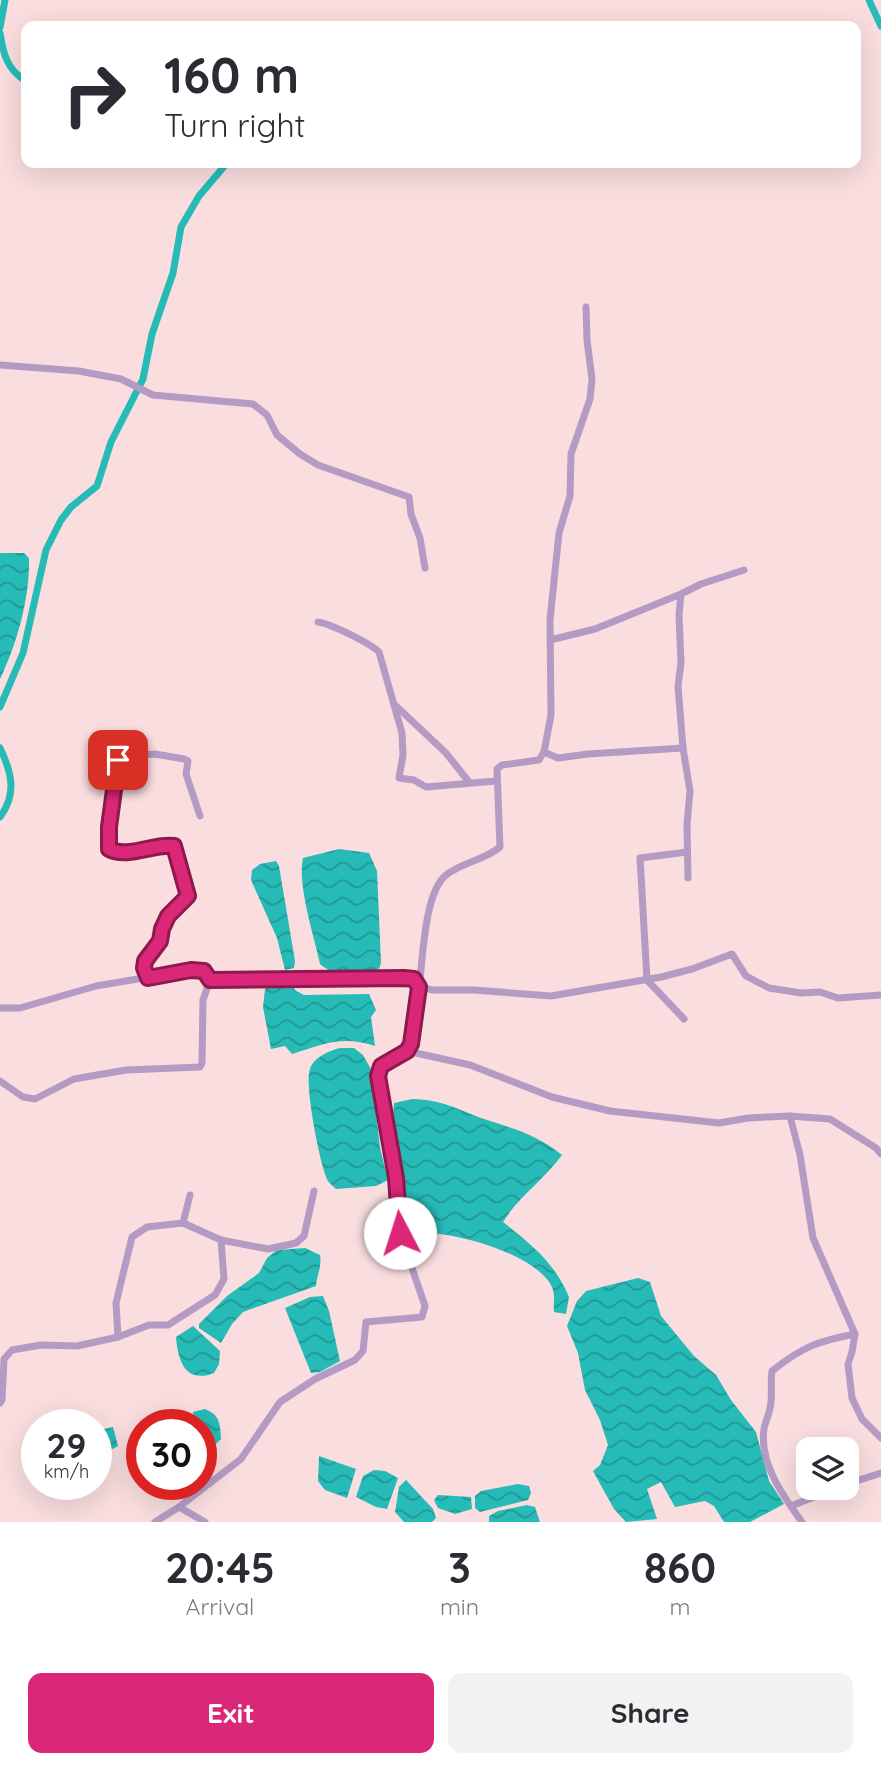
<!DOCTYPE html>
<html lang="en">
<head>
<meta charset="utf-8">
<style>
	:root { --surface:#fff; --page:#f2f2f3; --text:#2b2b33; --muted:#7c7c81; --accent:#db2777 }
	body { margin:0; font-family:Quicksand,sans-serif; background:var(--page); color:var(--text); height:100vh; display:flex; flex-direction:column; font-size:26px; white-space:nowrap }
	* { box-sizing:border-box; margin:0 }
	p { font-size:23px; color:var(--muted) }
	.icon { flex:none; width:38px; height:38px; fill:none; stroke:currentColor; stroke-width:2; stroke-linecap:round; stroke-linejoin:round }
	.map { position:relative; height:1522px; overflow:hidden }
	.panel { display:flex; flex-direction:column; background:var(--surface); flex:1 }
	.panel>* { flex:none }
	.hud { position:absolute; left:21px; top:21px; width:840px; height:147px; border-radius:14px; box-shadow:0 7px 28px #0002; background:#fff; color:var(--text); overflow:hidden }
	.controls { position:absolute; left:796px; top:1437px; display:grid; gap:14px }
	.controls a { display:grid; place-items:center; width:63px; height:63px; border-radius:14px; background:var(--surface); box-shadow:0 7px 28px #0002; font-size:35px }
	.speed { position:absolute; left:21px; top:1409px; display:flex; gap:14px; font-size:35px; font-weight:700; text-align:center }
	.speed>* { display:grid; place-content:center; width:91px; height:91px; border-radius:50%; background:var(--surface); box-shadow:0 7px 28px #0002; line-height:1 }
	.speed small { font-size:18px; font-weight:400 }
	.speed .limit { border:10px solid #d22; background:#fff; color:#111 }
	.pin { position:absolute; display:grid; place-items:center; width:60px; height:60px; color:#fff; margin:-30px; border-radius:14px; box-shadow:0 4px 10px #0006 }
	.me { position:absolute; width:77px; margin:-38px; rotate:355deg; stroke-linejoin:round; filter:drop-shadow(0 0 5px #0008) }
	.turn { display:flex; align-items:center; gap:24px; height:147px; padding:0 28px; font-size:32px }
	.turn .icon { width:91px; height:91px; stroke-width:2.5 }
	.turn b { display:block; font-size:49px; line-height:60px }
	.eta { display:flex; justify-content:space-evenly; align-items:center; height:119px; text-align:center }
	.eta b { font-size:42px; font-weight:800; line-height:49px }
	.primary-button { display:flex; gap:14px; margin-top:auto; padding:14px 28px }
	.primary-button a { flex:1; height:80px; border-radius:14px; background:var(--accent); color:#fff; font-size:28px; font-weight:800; line-height:80px; text-align:center }
	.primary-button a+a { background:var(--page); color:var(--text) }
	.map>svg:first-child { display:block }
	.water { fill:url(#water-waves) }
	.lines { fill:none; stroke-linecap:round; stroke-linejoin:round }
	.canal { stroke:#26bbb7; stroke-width:7 }
	.minor { stroke:#b49bc4; stroke-width:7 }
	.route-casing { stroke:#8e194d; stroke-width:18 }
	.route { stroke:#db2777; stroke-width:12 }
</style>
</head>
<body>
<div class="map">
<svg width="881" height="1522" viewBox="0 0 881 1522">
	<defs>
		<pattern id="water-waves" width="16" height="10" patternUnits="userSpaceOnUse" patternTransform="scale(1.75)"><rect width="16" height="10" fill="#26bbb7"/><path d="M0 5q4-4 8 0t8 0" fill="none" stroke="#219794"/></pattern>
	</defs>
	<rect width="100%" height="100%" fill="#f9dddf"/>
	<g class="water">
		<path d="M0 553H24L29 558C30 598 17 643 0 679Z"/>
		<path d="M339 849 369 853 377 871 381 963 379 969C360 974 335 978 320 964 314 935 297 885 303 858Z"/>
		<path d="M276 861 279 866 295 961 294 968 285 970 277 938 251 880 252 870 260 864Z"/>
		<path d="M272 985 292 986 296 991 304 995 369 994 376 1010 371 1017 375 1046C343 1035 323 1044 292 1054L285 1046 271 1049 263 1007 265 989Z"/>
		<path d="M340 1048H354L363 1055 371 1069 380 1148 388 1180 376 1186 336 1189C333 1186 330 1184 328 1181 320 1166 304 1083 310 1069 314 1057 329 1051 340 1048Z"/>
		<path d="M412 1099C444 1100 456 1109 484 1119 513 1128 539 1136 562 1155 545 1179 519 1196 503 1222 531 1244 555 1263 569 1297L566 1314 554 1312C553 1303 556 1294 551 1285 532 1252 447 1229 411 1233L407 1227 393 1118 394 1103Z"/>
		<path d="M305 1248 320 1255C322 1267 317 1274 316 1286L243 1312 232 1324 221 1343 199 1328V1324L227 1296 259 1273 267 1258 277 1250Z"/>
		<path d="M638 1278 650 1282 661 1316 694 1356 716 1375 731 1400 756 1432 769 1481 784 1504 750 1522H724L714 1506 705 1501 675 1507 661 1482 647 1489 657 1519 626 1522 614 1509 593 1471 600 1465 608 1445 600 1420 585 1390 578 1353 567 1326 577 1301 586 1291Z"/>
		<path d="M323 1296 329 1311 340 1361 320 1372 311 1373 285 1308 310 1297Z"/>
		<path d="M193 1326 220 1351 219 1364 214 1373C185 1384 178 1361 176 1337Z"/>
		<path d="M205 1409C220 1415 220 1424 221 1439L211 1449 201 1441V1424H194L193 1412Z"/>
		<path d="M113 1427 118 1446 96 1458V1431Z"/>
		<path d="M319 1456 356 1469 347 1498 325 1490 318 1481Z"/>
		<path d="M374 1470 385 1471 398 1478 387 1509 376 1507 356 1497 363 1476Z"/>
		<path d="M406 1480 433 1509 436 1518 432 1522H404L395 1512 399 1487Z"/>
		<path d="M518 1484 529 1486 531 1493 528 1500 480 1512 475 1508V1496L481 1491Z"/>
		<path d="M438 1495 471 1497 472 1509 455 1514 438 1508 434 1500Z"/>
		<path d="M527 1505 535 1507 540 1522H489V1516L498 1511Z"/>
	</g>
	<g class="lines">
		<g class="canal">
			<path d="M869 0 881 26"/>
			<path d="M0 27 5 0"/>
			<path d="M0 33C3 53 7 70 26 81"/>
			<path d="M0 707 23 653 46 550 61 520 71 507 97 486 111 442 143 379 152 334 173 273 181 227 199 196 227 163"/>
			<path d="M0 748C12 773 17 794 0 817"/>
		</g>
		<g class="minor">
			<path d="M0 365 79 371 121 379 153 395 253 404 267 415 277 435 300 454 318 465 409 497 411 514 420 538 425 568"/>
			<path d="M318 622C331 624 370 643 379 652L402 733 403 755 399 778 414 780 426 787 496 781"/>
			<path d="M550 640 595 629 681 594"/>
			<path d="M395 705 446 753 469 782"/>
			<path d="M544 752 558 758 588 754 683 748"/>
			<path d="M688 878 687 824 690 791 683 748 678 686 681 663 679 615 681 594 701 584 744 570"/>
			<path d="M148 978 144 968 145 961 160 941 168 916 188 896 174 846C153 843 128 858 109 849V827L118 760 127 756 155 754 184 759 188 761 186 774 200 816"/>
			<path d="M0 1008H20L96 986 191 970 204 971 210 980"/>
			<path d="M684 1019 647 980 640 858 687 852"/>
			<path d="M407 1051 470 1065 552 1097 610 1111 719 1123 748 1118 790 1116 830 1119 876 1148 881 1154"/>
			<path d="M0 1081 23 1097 35 1099 74 1079 126 1070 200 1067 202 1063 203 1000 210 980 404 978 414 979 419 987C423 960 424 893 446 875 462 862 485 860 500 847L497 769 502 765 539 760 544 752 551 715 550 620 559 533 570 496 571 454 590 399 592 379 587 340 586 307"/>
			<path d="M790 1116 800 1155 813 1238 855 1334 852 1352 848 1364 852 1398 862 1419 881 1438"/>
			<path d="M183 1223 221 1240 268 1249 296 1243 304 1236 314 1191"/>
			<path d="M118 1337 149 1325H168L215 1295 224 1279 221 1240"/>
			<path d="M0 1403 2 1400 4 1359 12 1350 41 1345 77 1346 118 1337 116 1303 132 1237 147 1227 183 1223 190 1195"/>
			<path d="M847 1484 881 1473"/>
			<path d="M791 1506 837 1488"/>
			<path d="M179 1507 241 1459 280 1402 315 1379 355 1360 363 1351 366 1322 422 1317 425 1306 400 1233 396 1178 378 1076 381 1066 407 1051 411 1044 419 987 433 990H474L551 996 661 977 692 969 732 954 746 976 769 988 801 993 820 992 838 998 881 995"/>
			<path d="M155 1522 179 1507 205 1522"/>
			<path d="M802 1522C783 1496 759 1463 764 1429 765 1422 769 1415 770 1408 773 1396 770 1383 772 1371 802 1347 818 1341 855 1334"/>
		</g>
	</g>
	<g class="lines">
		<defs>
			<path id="route" d="M118 760 109 827V849C128 859 154 843 174 846L188 896 168 916 162 929 160 941 145 961 144 968 148 978 191 970 204 971 210 980 404 978 414 979 419 987 411 1044 407 1051 381 1066 378 1076 396 1178 400 1233"/>
		</defs>
		<use href="#route" class="route-casing"/>
		<use href="#route" class="route"/>
	</g>
</svg>
<div class="controls">
<a><svg class="icon" aria-label="layers" viewBox="0 0 24 24"><path d="M12 4l9 5-9 5-9-5zM3 14l9 5 9-5"/></svg></a>
</div>
<div class="speed"><div>29<small>km/h</small></div><div class="limit">30</div></div>
<div class="pin" style="left:118px;top:760px;background:#d93025"><svg class="icon" aria-label="arrive" viewBox="0 0 24 24"><path d="M6 21V4h12l-3 4 3 4H6"/></svg></div>
<svg class="me" style="left:400px;top:1233px" viewBox="-20 -20 40 40"><circle r="19" fill="#fff"/><path d="M0-13L10 11 0 6-10 11z" fill="#db2777"/></svg>
<div class="hud">
<div class="turn"><svg class="icon" aria-label="right" viewBox="0 0 24 24"><path d="M7 20v-9h11M14 6l5 5-5 5"/></svg><div><b>160 m</b>Turn right</div></div>
</div>
</div>
<section class="panel">
<div class="eta">
<div><b>20:45</b><p>Arrival</p></div>
<div><b>3</b><p>min</p></div>
<div><b>860</b><p>m</p></div>
</div>
<div class="primary-button"><a>Exit</a><a>Share</a></div>
</section>
</body>
</html>
